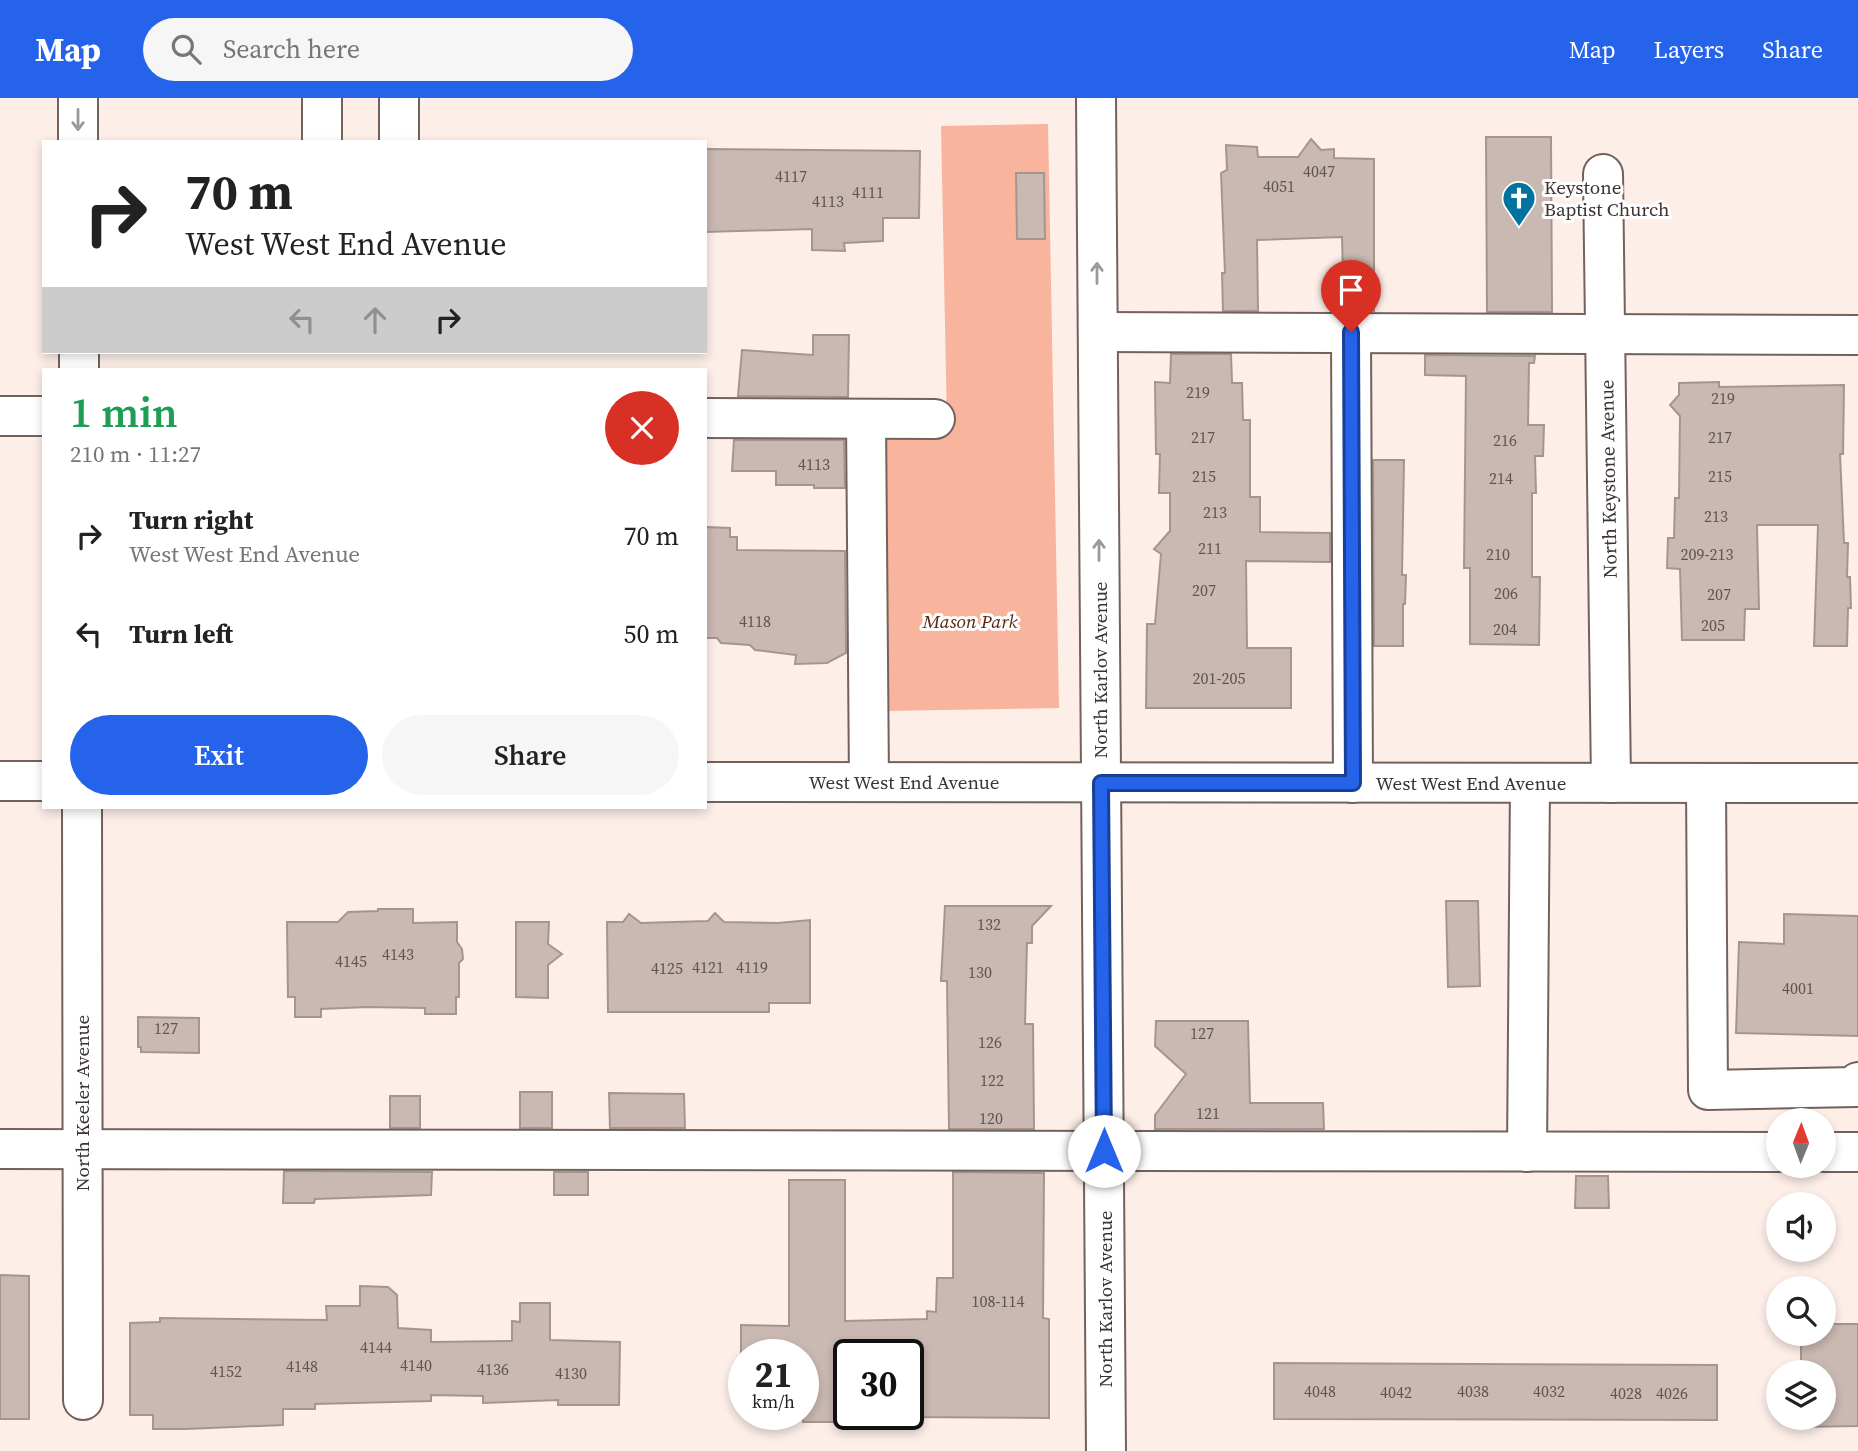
<!DOCTYPE html>
<html lang="en">
<head>
<meta charset="utf-8">
<style>
	:root { --surface:#fff; --page:#f6f6f6; --text:#222; --muted:#767676; --accent:#2563eb }
	body { margin:0; font-family:"Source Serif 4",serif; background:var(--page); color:var(--text); height:100vh; display:flex; flex-direction:column; font-size:26px; white-space:nowrap }
	* { box-sizing:border-box; margin:0 }
	p { font-size:23px; color:var(--muted) }
	.icon { flex:none; width:38px; height:38px; fill:none; stroke:currentColor; stroke-width:2; stroke-linecap:round; stroke-linejoin:round }
	.map { position:relative; flex:1; overflow:hidden }
	.panel { position:absolute; left:42px; top:270px; width:665px; height:441px; display:flex; flex-direction:column; background:var(--surface); border-radius:0px; box-shadow:0 4px 10px #0003 }
	.panel>* { flex:none }
	.banner { position:absolute; left:42px; top:42px; width:665px; height:214px; border-radius:0px; box-shadow:0 4px 10px #0003; background:#fff; color:var(--text); overflow:hidden }
	.needle { width:46px; rotate:1deg }
	.buttons { position:absolute; left:1766px; top:1010px; display:grid; gap:14px }
	.buttons a { display:grid; place-items:center; width:70px; height:70px; border-radius:50%; background:var(--surface); box-shadow:0 4px 10px #0003; font-size:35px }
	.speed { position:absolute; left:728px; top:1241px; display:flex; gap:14px; font-size:35px; font-weight:700; text-align:center }
	.speed>* { display:grid; place-content:center; width:91px; height:91px; border-radius:50%; background:var(--surface); box-shadow:0 4px 10px #0003; line-height:1 }
	.speed small { font-size:18px; font-weight:400 }
	.speed .limit { border:4px solid #111; border-radius:10px; background:#fff; color:#111 }
	.pin { position:absolute; display:grid; place-items:center; width:60px; height:60px; color:#fff; margin:-72px -30px; border-radius:50% 50% 50% 0; rotate:-45deg; box-shadow:0 0 7px #0007 }
	.pin .icon { rotate:45deg }
	.me { position:absolute; width:77px; margin:-38px; rotate:0deg; stroke-linejoin:round; filter:drop-shadow(0 0 5px #0008) }
	.turn { display:flex; align-items:center; gap:24px; height:147px; padding:0 28px; font-size:32px }
	.turn .icon { width:91px; height:91px; stroke-width:2.5 }
	.turn b { display:block; font-size:49px; line-height:60px }
	.lanes { display:flex; align-items:center; height:66px; padding:0 28px; background:#0003; justify-content:center; gap:35px; direction:ltr }
	.lanes .off { opacity:.35 }
	.round { display:grid; place-items:center; flex:none; width:74px; height:74px; border-radius:37px; background:var(--page) }
	.headline { display:flex; align-items:center; justify-content:space-between; height:119px; padding:0 28px }
	h1 { font-size:42px; font-weight:600; line-height:52px; color:#1e9e55 }
	.cta { display:flex; gap:14px; margin-top:auto; padding:14px 28px }
	.cta a { flex:1; height:80px; border-radius:42px; background:var(--accent); color:#fff; font-size:28px; font-weight:600; line-height:80px; text-align:center }
	.cta a+a { background:var(--page); color:var(--text) }
	ul { padding:0; list-style:none }
	li { display:flex; align-items:center; gap:21px; height:98px; padding:0 28px }
	li div { flex:1 }
	li b { display:block; font-size:26px }
	li em { font-style:normal }
	header { display:flex; align-items:center; gap:42px; box-sizing:border-box; height:98px; padding:0 35px; background:var(--accent); color:#fff }
	header strong { font-size:33px }
	nav { display:flex; gap:38px; margin-inline-start:auto; font-size:24px }
	.search { width:490px; height:63px; background:var(--page); display:flex; align-items:center; gap:18px; box-sizing:border-box; padding:0 24px; border-radius:38px; color:var(--muted); font-size:26px }
	.map>svg:first-child { display:block }
	.green { fill:#f8b49c }
	.building { fill:#cab8b2; stroke:#a6958f; stroke-width:2 }
	.lines { fill:none; stroke-linecap:round; stroke-linejoin:round }
	.minor-casing { stroke:#72625c; stroke-width:42 }
	.minor { stroke:#fff; stroke-width:38 }
	.oneway { stroke:#9d9998 }
	.route-casing { stroke:#184099; stroke-width:18 }
	.route { stroke:#2563eb; stroke-width:12 }
	.labels { text-anchor:middle; dominant-baseline:central; stroke-width:6; stroke-linejoin:round; paint-order:stroke }
	.number-label { font-size:16px; fill:#5f5451 }
	.poi-label { font-size:19px; fill:#3b3331; stroke:#fefefe; text-anchor:start }
	.street-label { font-size:19px; fill:#3b3331; stroke:#fefefe }
	.park-label { font-size:19px; font-style:italic; fill:#5c2410; stroke:#fefefe }
</style>
</head>
<body>
<header>
<strong>Map</strong>
<div class="search"><svg class="icon" aria-label="search" viewBox="0 0 24 24"><circle cx="10" cy="10" r="6"/><path d="M15 15l6 6"/></svg>Search here</div>
<nav><a>Map</a><a>Layers</a><a>Share</a></nav>
</header>
<div class="map">
<svg width="1858" height="1353" viewBox="0 0 1858 1353">
	<rect width="100%" height="100%" fill="#fdeee8"/>
	<path class="green" d="M1048 26 1059 610 884 613 879 329 947 326 941 28Z"/>
	<g class="building">
		<path d="M1486 39H1551L1552 214H1487Z"/>
		<path d="M1311 41 1321 52 1334 51V60L1374 61V213H1344L1342 139 1257 142 1258 213H1223L1222 175H1225L1221 75 1227 72 1226 47 1257 49 1258 59H1298Z"/>
		<path d="M705 51 920 53 919 120H883V143L844 145 845 153 812 152V131L705 134Z"/>
		<path d="M1016 75H1044L1045 141H1017Z"/>
		<path d="M813 237H849L848 299 738 298 742 252 813 257Z"/>
		<path d="M1171 256H1231L1232 285H1242L1243 322H1250V399H1260V434L1330 435V464L1246 463 1247 550H1291V610H1146L1147 526H1155L1161 456 1154 451 1170 433V395H1159L1160 356H1156L1155 284 1170 285Z"/>
		<path d="M1425 257 1535 258 1534 265H1529L1528 327H1544L1543 358H1535L1536 395H1532V479H1540L1539 547 1470 546V470H1464L1466 278 1425 277Z"/>
		<path d="M1719 284V289L1844 287 1843 356H1840L1844 445H1848L1847 479H1850L1851 510H1848L1847 548H1814L1818 427H1757L1759 511H1745L1744 542H1682L1680 471 1667 470 1668 440H1674L1675 400H1679L1680 318 1670 307 1679 297V285Z"/>
		<path d="M734 342H844L845 390H814V387H776V373H732Z"/>
		<path d="M1373 362H1404L1402 477H1406L1405 506H1403V548H1374Z"/>
		<path d="M706 429 730 430V439H737V452L845 453 846 555 827 565 795 566 796 557 755 552 750 547 721 545 717 540H705Z"/>
		<path d="M1446 803H1478L1480 888 1448 889Z"/>
		<path d="M945 808H1051L1032 828V845H1027L1025 926H1033L1034 1031H949L947 883H941Z"/>
		<path d="M378 811H413V825L457 824V844L462 851 463 861 459 865V899H456V916H425V910L367 909 321 911V919H295V899H288L287 824H338L348 814 378 813Z"/>
		<path d="M715 815 724 824 778 825 810 822V905H769V914H608L607 824H623L629 816 641 825 708 823Z"/>
		<path d="M1784 816 1858 818V938L1736 935 1739 844 1784 846Z"/>
		<path d="M516 824H549L548 846 562 856 548 867V900L516 899Z"/>
		<path d="M138 919 199 920V955L141 954V949H138Z"/>
		<path d="M1156 923H1248L1250 1005H1323L1324 1031H1155V1017L1186 976 1155 948Z"/>
		<rect x="520" y="994" width="32" height="36"/>
		<path d="M609 995 684 996 685 1030H610Z"/>
		<rect x="390" y="998" width="30" height="32"/>
		<path d="M284 1073 432 1074 431 1097 315 1101 314 1105H283Z"/>
		<rect x="554" y="1074" width="34" height="23"/>
		<path d="M953 1074 1044 1075 1043 1220 1049 1221V1320L908 1319V1256H849V1324H803V1256H741V1227L789 1228V1082H845V1223L927 1221V1213L936 1214 937 1180H953Z"/>
		<path d="M1576 1078H1608L1609 1110H1575Z"/>
		<path d="M0 1177 29 1178V1321H0Z"/>
		<path d="M360 1188 388 1189 397 1197 398 1230 431 1232V1244L512 1243V1223L520 1224V1205H550V1242L620 1244 619 1307H558V1302L483 1305V1298L431 1297V1303L315 1306V1311H283V1327L186 1331H153V1317H130V1225L160 1224V1220L327 1222 326 1208H360Z"/>
		<path d="M1824 1226H1858V1328L1801 1329V1320H1824V1274H1801V1236H1824Z"/>
		<path d="M1274 1265 1717 1267V1322L1274 1321Z"/>
	</g>
	<g class="lines">
		<defs>
			<g id="minor">
				<path d="M78 0V44"/>
				<path d="M322 0V44"/>
				<path d="M399 0V44"/>
				<path d="M1096 0 1106 1353"/>
				<path d="M1603 76 1611 685"/>
				<path d="M1098 234 1858 237"/>
				<path d="M1351 234 1353 685"/>
				<path d="M79 254V271"/>
				<path d="M0 318H44"/>
				<path d="M705 320 935 321"/>
				<path d="M866 321 869 684"/>
				<path d="M0 683H44"/>
				<path d="M705 684 1858 685"/>
				<path d="M1706 685 1708 992 1856 989 1858 984"/>
				<path d="M82 709 83 1302"/>
				<path d="M0 1051 1778 1054"/>
				<path d="M1527 1054 1530 685"/>
				<path d="M1824 1054H1858"/>
			</g>
		</defs>
		<use href="#minor" class="minor-casing"/>
		<use href="#minor" class="minor"/>
	</g>
	<defs><path id="oneway-shaft" d="M-6 0H5M1.5-3L5.5 0L1.5 3" fill="none" stroke-width="1.6" stroke-linecap="round" stroke-linejoin="round" transform="scale(1.75)"/></defs>
	<g class="oneway">
		<use href="#oneway-shaft" transform="translate(78 22) rotate(90)"/>
		<use href="#oneway-shaft" transform="translate(1097 175) rotate(-90)"/>
		<use href="#oneway-shaft" transform="translate(1099 452) rotate(-90)"/>
	</g>
	<g class="lines">
		<defs>
			<path id="route" d="M1104 1053 1101 685H1353L1351 234"/>
		</defs>
		<use href="#route" class="route-casing"/>
		<use href="#route" class="route"/>
	</g>
	<defs>
		<symbol id="church-pin" viewBox="-11 -11 22 30"><path d="M0 17L-7.5 6A9.5 9.5 0 1 1 7.5 6Z" fill="#02739e" stroke="#fefefe"/><path d="M-1.2-6h2.4v3.5h3.3v2.4h-3.3V6h-2.4V-.1h-3.3v-2.4h3.3Z" fill="#fff"/></symbol>
	</defs>
	<g fill-rule="evenodd">
		<use href="#church-pin" x="1500" y="81" width="38" height="52"/>
	</g>
	<g class="labels">
		<g class="number-label">
			<text x="1319" y="73">4047</text>
			<text x="791" y="78">4117</text>
			<text x="1279" y="88">4051</text>
			<text x="868" y="94">4111</text>
			<text x="828" y="103">4113</text>
			<text x="1198" y="294">219</text>
			<text x="1723" y="300">219</text>
			<text x="1203" y="339">217</text>
			<text x="1720" y="339">217</text>
			<text x="1505" y="342">216</text>
			<text x="814" y="366">4113</text>
			<text x="1204" y="378">215</text>
			<text x="1720" y="378">215</text>
			<text x="1501" y="380">214</text>
			<text x="1215" y="414">213</text>
			<text x="1716" y="418">213</text>
			<text x="1210" y="450">211</text>
			<text x="1498" y="456">210</text>
			<text x="1707" y="456">209-213</text>
			<text x="1204" y="492">207</text>
			<text x="1506" y="495">206</text>
			<text x="1719" y="496">207</text>
			<text x="755" y="523">4118</text>
			<text x="1713" y="527">205</text>
			<text x="1505" y="531">204</text>
			<text x="1219" y="580">201-205</text>
			<text x="989" y="826">132</text>
			<text x="398" y="856">4143</text>
			<text x="351" y="863">4145</text>
			<text x="708" y="869">4121</text>
			<text x="752" y="869">4119</text>
			<text x="667" y="870">4125</text>
			<text x="980" y="874">130</text>
			<text x="1798" y="890">4001</text>
			<text x="166" y="930">127</text>
			<text x="1202" y="935">127</text>
			<text x="990" y="944">126</text>
			<text x="992" y="982">122</text>
			<text x="1208" y="1015">121</text>
			<text x="991" y="1020">120</text>
			<text x="998" y="1203">108-114</text>
			<text x="376" y="1249">4144</text>
			<text x="416" y="1267">4140</text>
			<text x="302" y="1268">4148</text>
			<text x="493" y="1271">4136</text>
			<text x="226" y="1273">4152</text>
			<text x="571" y="1275">4130</text>
			<text x="1320" y="1293">4048</text>
			<text x="1473" y="1293">4038</text>
			<text x="1549" y="1293">4032</text>
			<text x="1396" y="1294">4042</text>
			<text x="1626" y="1295">4028</text>
			<text x="1672" y="1295">4026</text>
		</g>
		<g class="poi-label">
			<text x="1544" y="89">Keystone<tspan x="1544" dy="22">Baptist Church</tspan></text>
		</g>
		<g class="street-label">
			<text transform="translate(1608 381) rotate(-91)">North Keystone Avenue</text>
			<text transform="translate(1100 572) rotate(-90)">North Karlov Avenue</text>
			<text x="904" y="684">West West End Avenue</text>
			<text x="1471" y="685">West West End Avenue</text>
			<text transform="translate(82 1005) rotate(-90)">North Keeler Avenue</text>
			<text transform="translate(1105 1201) rotate(-90)">North Karlov Avenue</text>
		</g>
		<g class="park-label">
			<text x="970" y="523">Mason Park</text>
		</g>
	</g>
</svg>
<div class="buttons">
<a><svg class="needle" viewBox="-14 -14 28 28"><path d="M0-13l5 13h-10z" fill="#e53935"/><path d="M0 13l5-13h-10z" fill="#767676"/></svg></a>
<a><svg class="icon" aria-label="sound" viewBox="0 0 24 24"><path d="M4 9h4l5-4v14l-5-4H4zM17 9q2 3 0 6"/></svg></a>
<a><svg class="icon" aria-label="search" viewBox="0 0 24 24"><circle cx="10" cy="10" r="6"/><path d="M15 15l6 6"/></svg></a>
<a><svg class="icon" aria-label="layers" viewBox="0 0 24 24"><path d="M12 4l9 5-9 5-9-5zM3 14l9 5 9-5"/></svg></a>
</div>
<div class="speed"><div>21<small>km/h</small></div><div class="limit">30</div></div>
<div class="pin" style="left:1351px;top:234px;background:#d93025"><svg class="icon" aria-label="arrive" viewBox="0 0 24 24"><path d="M6 21V4h12l-3 4 3 4H6"/></svg></div>
<svg class="me" style="left:1104px;top:1053px" viewBox="-20 -20 40 40"><circle r="19" fill="#fff"/><path d="M0-13L10 11 0 6-10 11z" fill="#2563eb"/></svg>
<div class="banner">
<div class="turn"><svg class="icon" aria-label="right" viewBox="0 0 24 24"><path d="M7 20v-9h11M14 6l5 5-5 5"/></svg><div><b>70 m</b>West West End Avenue</div></div>
<div class="lanes"><svg class="icon off" aria-label="left" viewBox="0 0 24 24"><path d="M17 20v-9H6M10 6l-5 5 5 5"/></svg><svg class="icon off" aria-label="ahead" viewBox="0 0 24 24"><path d="M12 20V5M6 11l6-6 6 6"/></svg><svg class="icon" aria-label="right" viewBox="0 0 24 24"><path d="M7 20v-9h11M14 6l5 5-5 5"/></svg></div>
</div>
<section class="panel">
<div class="headline"><div><h1>1 min</h1><p>210 m · 11:27</p></div><a class="round" style="background:#d93025;color:#fff"><svg class="icon" aria-label="close" viewBox="0 0 24 24"><path d="M6 6l12 12M18 6L6 18"/></svg></a></div>
<ul>
<li><svg class="icon" aria-label="right" viewBox="0 0 24 24"><path d="M7 20v-9h11M14 6l5 5-5 5"/></svg><div><b>Turn right</b><p>West West End Avenue</p></div><em>70 m</em></li>
<li><svg class="icon" aria-label="left" viewBox="0 0 24 24"><path d="M17 20v-9H6M10 6l-5 5 5 5"/></svg><div><b>Turn left</b></div><em>50 m</em></li>
</ul>
<div class="cta"><a>Exit</a><a>Share</a></div>
</section>
</div>
</body>
</html>
